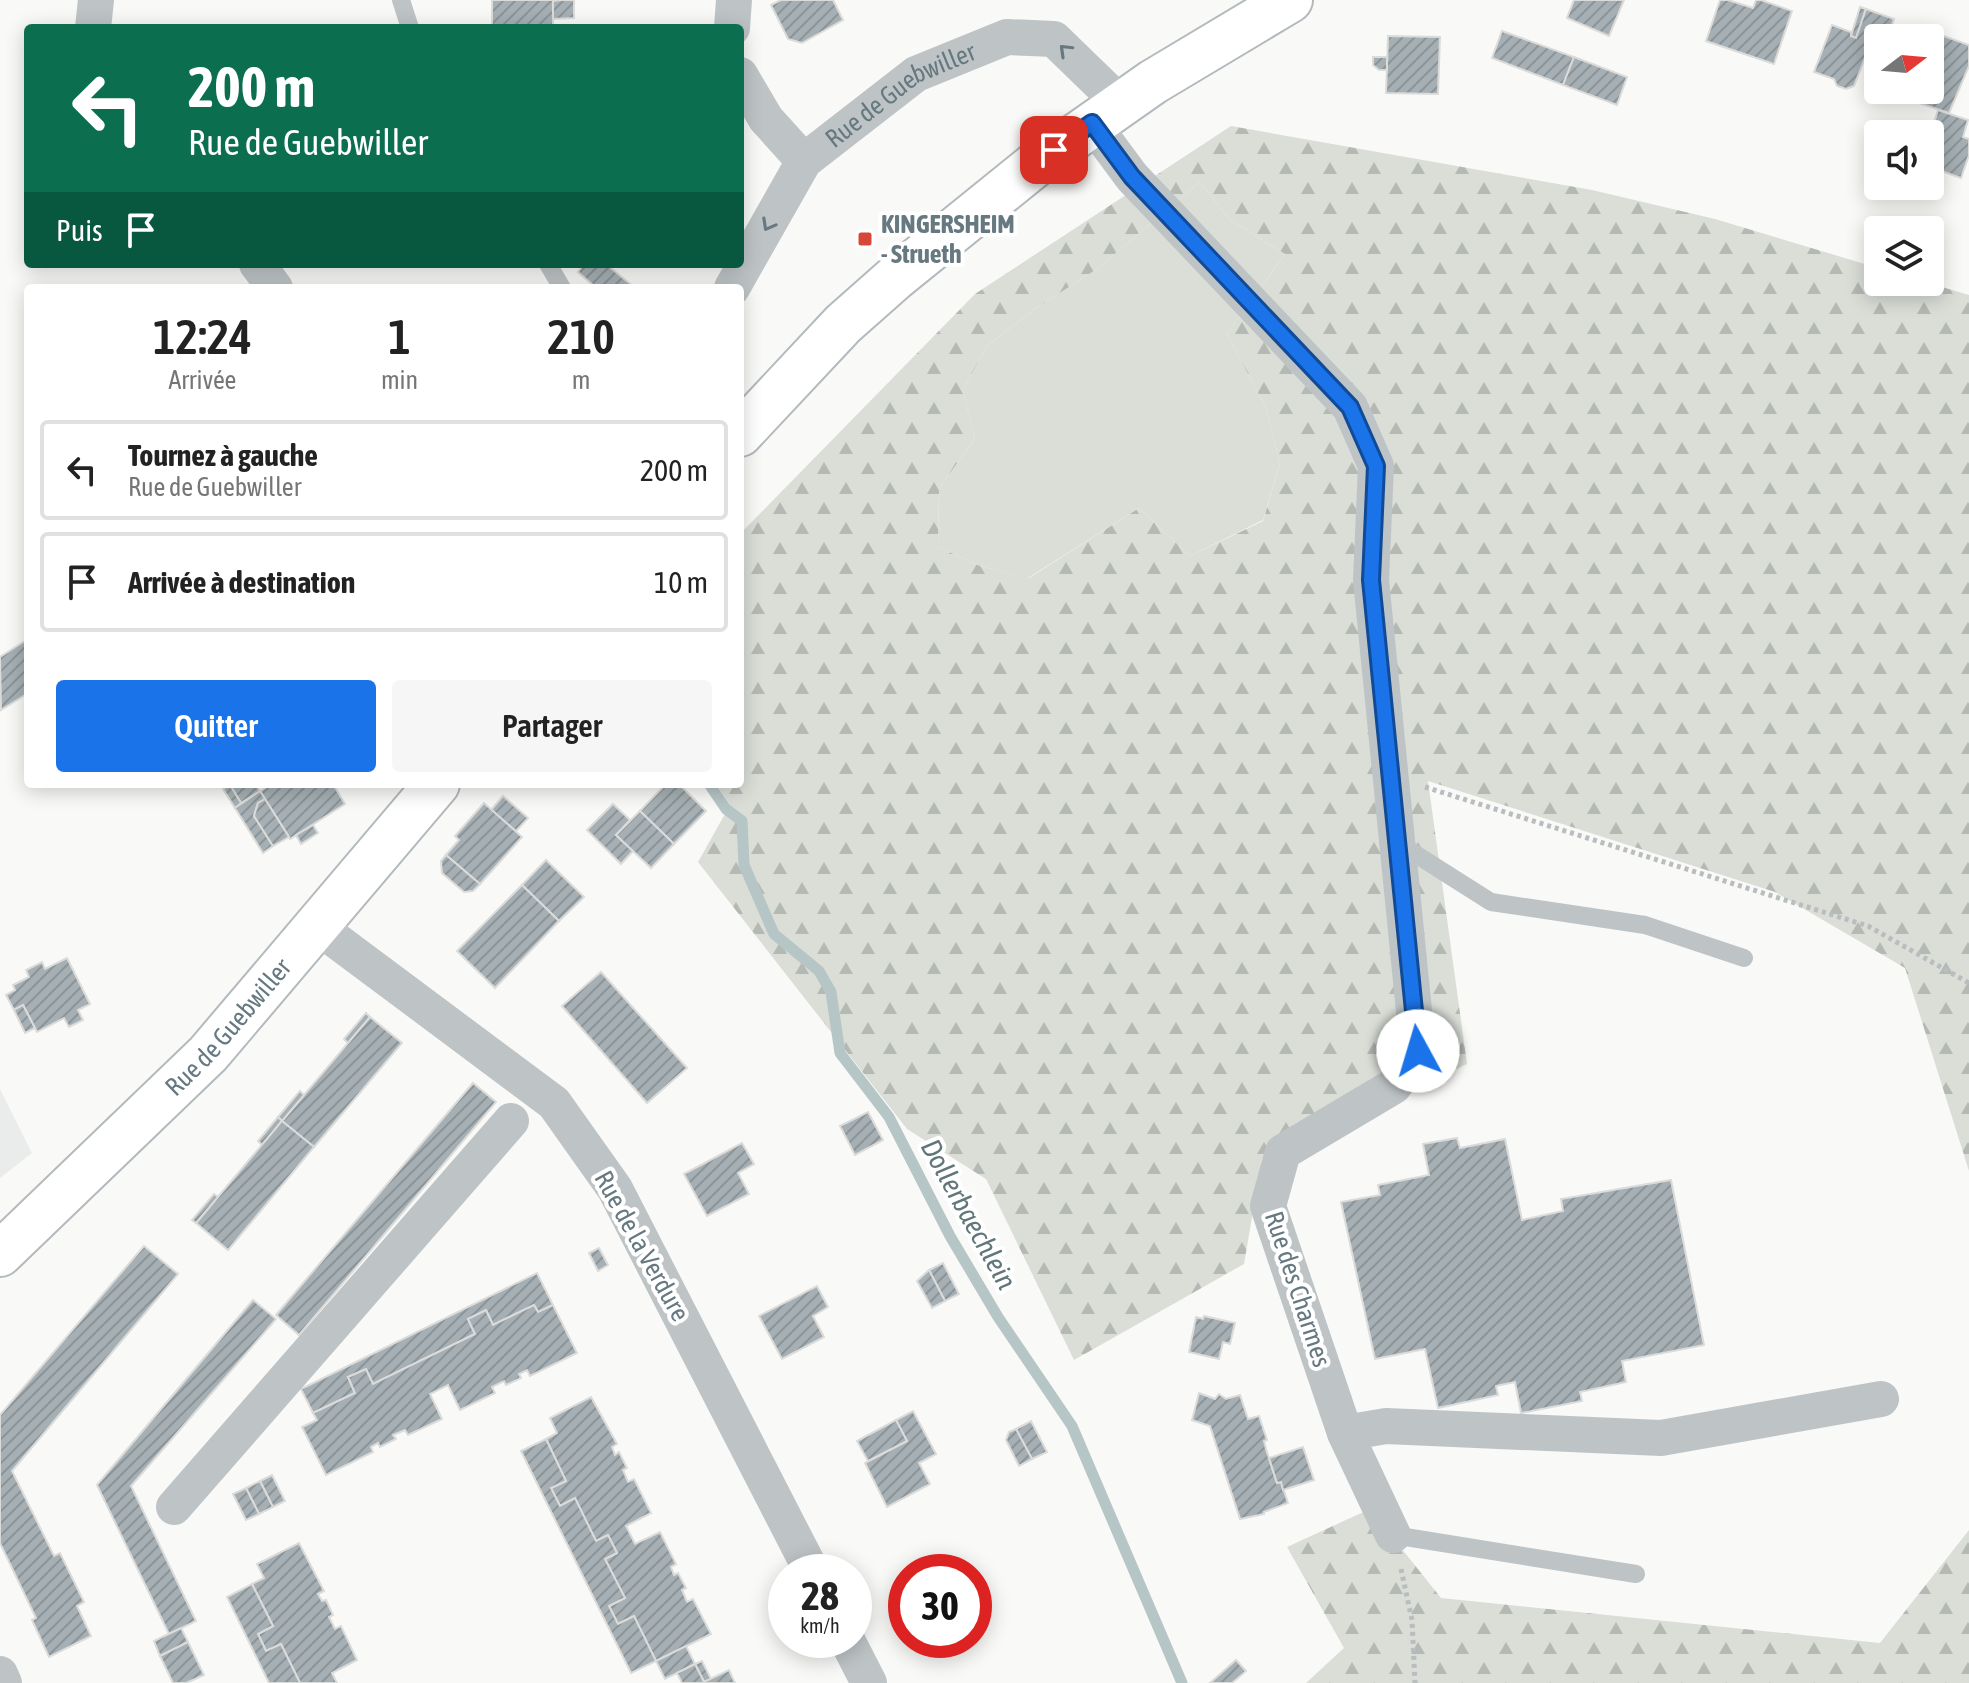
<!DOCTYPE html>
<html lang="fr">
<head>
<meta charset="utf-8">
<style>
	:root { --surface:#fff; --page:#f6f6f6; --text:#222; --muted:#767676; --line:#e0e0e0; --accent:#1a73e8 }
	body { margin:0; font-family:"Asap Condensed",sans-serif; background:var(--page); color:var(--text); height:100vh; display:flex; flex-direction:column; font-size:30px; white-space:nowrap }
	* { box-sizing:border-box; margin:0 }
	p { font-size:26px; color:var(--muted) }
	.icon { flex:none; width:44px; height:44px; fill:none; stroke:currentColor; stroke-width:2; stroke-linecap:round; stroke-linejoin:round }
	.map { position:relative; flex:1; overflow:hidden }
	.panel { position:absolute; left:24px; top:284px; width:720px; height:504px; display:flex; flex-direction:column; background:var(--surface); border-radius:8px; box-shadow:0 4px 20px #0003 }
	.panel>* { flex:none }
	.guide { position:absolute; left:24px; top:24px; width:720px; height:244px; border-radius:8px; box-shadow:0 4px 20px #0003; background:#0b6e4f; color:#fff; overflow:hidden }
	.needle { width:52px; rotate:74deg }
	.tools { position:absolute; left:1864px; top:24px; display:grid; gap:16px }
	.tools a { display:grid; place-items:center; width:80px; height:80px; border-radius:8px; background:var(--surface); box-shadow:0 4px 20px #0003; font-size:40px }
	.speed { position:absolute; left:768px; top:1554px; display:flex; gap:16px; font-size:40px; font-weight:700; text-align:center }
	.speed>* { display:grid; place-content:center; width:104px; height:104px; border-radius:50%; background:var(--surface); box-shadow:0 4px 20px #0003; line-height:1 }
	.speed small { font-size:20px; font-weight:400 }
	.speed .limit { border:12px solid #d22; background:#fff; color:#111 }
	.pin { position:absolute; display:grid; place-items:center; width:68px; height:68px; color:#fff; margin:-34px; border-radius:16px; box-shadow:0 4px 12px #0006 }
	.me { position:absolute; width:88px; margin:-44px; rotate:354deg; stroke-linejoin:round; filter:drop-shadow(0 0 6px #0008) }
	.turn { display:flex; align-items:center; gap:28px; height:168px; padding:0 32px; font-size:36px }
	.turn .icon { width:104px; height:104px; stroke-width:2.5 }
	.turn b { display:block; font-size:56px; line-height:68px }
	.then { display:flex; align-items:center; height:76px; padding:0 32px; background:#0003; gap:16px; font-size:30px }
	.eta { display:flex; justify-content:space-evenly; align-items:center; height:136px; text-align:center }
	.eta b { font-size:48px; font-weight:600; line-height:56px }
	.action { display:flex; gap:16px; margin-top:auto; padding:16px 32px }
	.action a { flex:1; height:92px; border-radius:8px; background:var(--accent); color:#fff; font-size:32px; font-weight:600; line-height:92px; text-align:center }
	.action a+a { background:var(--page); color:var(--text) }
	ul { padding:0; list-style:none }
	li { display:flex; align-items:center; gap:24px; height:100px; margin:0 16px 12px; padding:0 16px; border:4px solid var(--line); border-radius:8px }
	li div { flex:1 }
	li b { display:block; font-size:30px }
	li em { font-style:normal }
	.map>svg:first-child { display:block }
	.built { fill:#eaebeb }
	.green { fill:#daded7 }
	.forest { fill:url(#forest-firs); fill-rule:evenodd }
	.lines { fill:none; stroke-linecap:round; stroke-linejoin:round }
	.stream { stroke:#b6c5c6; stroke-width:11 }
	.building { fill:url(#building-hatch); stroke:#dbdbda; stroke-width:2 }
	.secondary-casing { stroke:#b3babd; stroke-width:48 }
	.path { stroke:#b9bdbf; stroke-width:5; stroke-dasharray:4 4; stroke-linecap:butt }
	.lane { stroke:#bec4c6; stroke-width:18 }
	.street { stroke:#bec4c6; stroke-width:36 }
	.secondary { stroke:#fff; stroke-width:44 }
	.oneway { stroke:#667980 }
	.route-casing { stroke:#114b97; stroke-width:20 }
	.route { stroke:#1a73e8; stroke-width:14 }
	.poi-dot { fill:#d74739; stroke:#fff; stroke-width:3 }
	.labels { text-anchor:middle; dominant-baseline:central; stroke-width:8; stroke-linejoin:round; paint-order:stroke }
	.street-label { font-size:26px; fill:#667980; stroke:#fff }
	.poi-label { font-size:26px; font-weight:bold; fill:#667980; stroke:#fff; text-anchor:start }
	.water-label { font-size:28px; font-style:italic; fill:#61777a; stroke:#fff }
</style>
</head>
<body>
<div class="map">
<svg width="1969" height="1683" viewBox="0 0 1969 1683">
	<defs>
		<pattern id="forest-firs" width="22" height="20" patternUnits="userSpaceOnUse" patternTransform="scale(2)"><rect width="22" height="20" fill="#daded7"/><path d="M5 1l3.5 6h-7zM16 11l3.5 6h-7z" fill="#b5b9b4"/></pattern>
		<pattern id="building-hatch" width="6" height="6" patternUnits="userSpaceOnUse" patternTransform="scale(2)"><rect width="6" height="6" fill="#a6b0b4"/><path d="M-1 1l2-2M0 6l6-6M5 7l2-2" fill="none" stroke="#8b9498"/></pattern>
	</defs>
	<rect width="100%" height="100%" fill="#f9f9f7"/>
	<path class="built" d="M0 1089 32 1153 0 1178Z"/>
	<path class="green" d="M1200 182 1229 219 1285 254 1227 334 1266 408 1280 463 1263 520 1190 556 1139 508 1028 578 980 566 938 547 939 488 975 439 963 390 987 346 1035 309 1097 269Z"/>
	<g class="forest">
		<path d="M1231 126 1592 190 1715 219 1878 268V282H1925L1969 295V1171L1905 968 1775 892 1428 781 1467 1064 1262 1159 1244 1264 1074 1360 986 1179 907 1129 698 862 730 805 716 784H740V534L975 294ZM1200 182 1229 219 1285 254 1227 334 1266 408 1280 463 1263 521 1190 556 1139 508 1029 578 980 566 938 547 939 488 975 439 963 390 987 346 1035 309 1097 269Z"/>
		<path d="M1370 1509 1441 1598 1880 1643 1969 1530V1683H1306L1344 1648 1287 1547Z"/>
	</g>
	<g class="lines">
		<path class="stream" d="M709 784 726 809 742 821 744 865 774 934 819 971 831 992 840 1053 889 1117 950 1236 998 1317 1072 1426 1182 1683"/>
	</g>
	<g class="building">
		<path d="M492 0H561V1H553V28H492Z"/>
		<path d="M561 0H574V18L553 19V1Z"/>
		<path d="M781 0H833L843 20 802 43 788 39 771 5Z"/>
		<path d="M1574 0H1624L1609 36 1567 18Z"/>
		<path d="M1720 0H1728L1753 8 1756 0H1761L1792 11 1774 64 1706 41Z"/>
		<path d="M1860 7 1866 9 1856 38 1851 36Z"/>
		<path d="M1866 9 1894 19 1887 38H1878V47L1870 45 1854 86 1846 89 1837 86 1834 79 1814 72 1832 25 1851 32V36L1856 38Z"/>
		<path d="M1502 31 1574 57 1563 85 1492 58Z"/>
		<path d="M1938 34 1969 45V66L1949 113 1919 103 1924 90H1930V58Z"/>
		<path d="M1388 36 1440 37 1438 94 1386 93Z"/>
		<path d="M1373 57H1387V70H1379L1373 65Z"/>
		<path d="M1574 57 1627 77 1617 105 1563 85Z"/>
		<path d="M1938 110 1968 120 1963 137 1969 139V155L1961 178 1930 167V134H1919L1923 123 1933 126Z"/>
		<path d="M584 264H606L635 288H592L594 286 578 272Z"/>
		<path d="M28 639V693L1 710 0 657Z"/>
		<path d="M256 784 260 791 241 803 230 785Z"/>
		<path d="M272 784H333L345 804 290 839 260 791Z"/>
		<path d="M666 784H679L706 811 674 844 640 811Z"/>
		<path d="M230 785 241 803 235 808 223 789Z"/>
		<path d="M260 791 265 799 258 803 254 816 273 846 263 853 235 808Z"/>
		<path d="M503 796 528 818 516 831 491 810Z"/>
		<path d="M265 799 289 837 273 846 254 816 258 803Z"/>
		<path d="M484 803 522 837 480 884 446 855 459 840 455 836Z"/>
		<path d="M613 804 630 820 616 835 633 851 621 864 587 830Z"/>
		<path d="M640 811 674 844 651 868 616 835Z"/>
		<path d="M313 825 318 833 301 844 296 835Z"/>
		<path d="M446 855 480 884 473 891 464 892 442 873 441 861Z"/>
		<path d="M546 860 584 897 559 921 522 885Z"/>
		<path d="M522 885 559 921 495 988 457 951Z"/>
		<path d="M67 958 90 1004 78 1010 83 1020 69 1027 64 1018 37 1032 23 1005 14 1010 6 995 15 990 13 985 29 977 26 970 42 962 45 969Z"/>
		<path d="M601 972 687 1068 647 1103 562 1006Z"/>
		<path d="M23 1005 35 1028 25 1033 14 1010Z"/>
		<path d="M366 1013 370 1017 348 1043 344 1039Z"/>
		<path d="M370 1017 402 1043 314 1147 282 1121Z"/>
		<path d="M473 1083 496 1102 299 1335 276 1315Z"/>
		<path d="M300 1091 304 1095 282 1121 278 1117Z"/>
		<path d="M868 1112 883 1140 855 1155 840 1126Z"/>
		<path d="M278 1117 282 1121 262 1145 258 1141Z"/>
		<path d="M282 1121 314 1147 228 1250 196 1223Z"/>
		<path d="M1457 1138 1460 1148 1505 1139 1522 1220 1563 1211 1561 1199 1671 1180 1704 1345 1622 1361 1626 1382 1580 1392 1582 1401 1521 1413 1515 1382 1496 1386 1498 1395 1438 1408 1425 1349 1375 1359 1341 1202 1380 1195 1378 1185 1429 1175 1423 1144Z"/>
		<path d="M742 1143 754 1164 738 1173 749 1194 707 1216 684 1174Z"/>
		<path d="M214 1194 218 1197 196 1223 192 1220Z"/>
		<path d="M144 1246 178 1274 12 1471 54 1556 60 1553 84 1602 77 1606 91 1636 49 1657 32 1620 36 1618 0 1543V1415Z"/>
		<path d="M599 1248 608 1265 598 1271 589 1253Z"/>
		<path d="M943 1263 959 1294 945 1301 929 1270Z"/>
		<path d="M929 1270 945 1301 932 1308 917 1281Z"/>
		<path d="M537 1273 553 1305 538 1312 534 1305 493 1325 486 1310 468 1319 475 1334 373 1384 366 1369 348 1377 355 1393 313 1413 301 1389Z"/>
		<path d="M817 1286 828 1307 813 1316 824 1337 782 1359 759 1316Z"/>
		<path d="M253 1300 276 1319 131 1486 196 1621 169 1634 97 1485Z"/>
		<path d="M534 1305 538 1312 553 1305 577 1353 530 1376 527 1370 519 1374 521 1378 506 1385 504 1381 492 1387 495 1393 460 1410 448 1385 430 1394 442 1419 408 1435 405 1430 393 1435 396 1439 380 1447 378 1443 371 1447 373 1452 326 1475 302 1427 317 1420 313 1413 355 1393 348 1377 366 1369 373 1384 475 1334 468 1319 486 1310 493 1325Z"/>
		<path d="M1204 1316 1235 1323 1230 1344 1223 1342 1219 1359 1189 1352 1196 1317 1203 1319Z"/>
		<path d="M1199 1393 1215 1399 1219 1394 1226 1399 1240 1395 1248 1419 1259 1416 1267 1440 1264 1441 1266 1449 1277 1483 1281 1482 1288 1503 1264 1512V1514L1240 1519 1210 1426 1192 1420Z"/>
		<path d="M591 1397 617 1444 612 1447 615 1455 619 1452 627 1468 623 1470 628 1482 634 1479 651 1513 626 1526 635 1544 660 1532 676 1564 671 1567 674 1575 678 1573 686 1588 682 1590 687 1602 693 1599 711 1634 656 1661 634 1616 618 1624 609 1606 625 1598 605 1559 617 1553 608 1535 596 1541 575 1498 560 1506 551 1488 566 1481 546 1439 557 1433 550 1418Z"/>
		<path d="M913 1411 936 1454 919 1463 930 1484 887 1507 865 1463 907 1441 896 1420Z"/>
		<path d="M896 1420 907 1441 868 1461 857 1441Z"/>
		<path d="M1031 1421 1047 1452 1032 1459 1016 1429Z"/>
		<path d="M1016 1429 1032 1459 1019 1466 1006 1440 1009 1432Z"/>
		<path d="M546 1439 566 1481 551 1488 560 1506 575 1498 596 1541 608 1535 617 1553 605 1559 625 1598 609 1606 618 1624 634 1616 656 1661 631 1673 521 1451Z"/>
		<path d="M1303 1447 1314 1480 1283 1490 1281 1482 1277 1483 1269 1458Z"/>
		<path d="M272 1475 285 1501 273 1507 260 1481Z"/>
		<path d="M260 1481 273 1507 259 1514 246 1488Z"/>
		<path d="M246 1488 259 1514 246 1520 233 1494Z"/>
		<path d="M299 1543 324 1591 318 1594 322 1601 326 1600 333 1615 329 1617 335 1629 341 1626 357 1660 332 1673 337 1683H300L281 1644 266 1651 258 1634 273 1626 252 1584 264 1578 257 1564Z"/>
		<path d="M252 1584 273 1626 258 1634 266 1651 281 1644 300 1683H269L227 1597Z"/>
		<path d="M181 1628 188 1642 160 1656 154 1641Z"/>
		<path d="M188 1642 204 1675 186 1683H173L160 1656Z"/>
		<path d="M686 1646 695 1664 665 1679 656 1661Z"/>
		<path d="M1236 1660 1246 1671 1232 1683H1210Z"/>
		<path d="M702 1661 711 1679 704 1682 695 1664Z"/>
		<path d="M695 1664 704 1682 729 1670 735 1683H682L677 1673Z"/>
	</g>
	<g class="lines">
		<defs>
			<g id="secondary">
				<path d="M740 434 843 324 895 278 1036 164 1153 82 1290 0"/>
				<path id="s2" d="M0 1254 208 1054 437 784"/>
			</g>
		</defs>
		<use href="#secondary" class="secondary-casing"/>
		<g class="path">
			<path d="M1425 787 1868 926 1969 983"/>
			<path d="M1401 1569 1412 1620 1415 1683"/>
		</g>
		<g class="lane">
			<path d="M401 0 410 28"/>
			<path d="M548 264 562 288"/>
			<path d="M1398 843 1491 902 1645 925 1744 958"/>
			<path d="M1393 1535 1636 1574"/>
		</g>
		<g class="street">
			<path d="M93 28 96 0"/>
			<path d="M732 28 734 0"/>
			<path d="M740 75 766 119 804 161"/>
			<path d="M1092 123 1132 177 1350 407 1376 466 1371 580 1418 1051 1394 1086 1283 1152 1268 1206 1345 1433 1393 1535"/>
			<path d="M257 264 275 288"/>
			<path id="s1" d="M732 288 804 161 916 74 1007 37 1054 39 1121 104"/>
			<path d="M318 927 554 1103 615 1189 812 1572"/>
			<path d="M1345 1433 1386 1426 1661 1438 1881 1399"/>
			<path d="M174 1507 511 1121"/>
			<path d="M847 1640 869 1683"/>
			<path d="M0 1674 4 1683"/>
		</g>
		<use href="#secondary" class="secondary"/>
	</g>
	<defs><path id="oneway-chevron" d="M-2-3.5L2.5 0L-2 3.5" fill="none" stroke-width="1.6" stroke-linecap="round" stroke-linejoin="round" transform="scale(2)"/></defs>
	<g class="oneway">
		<use href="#oneway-chevron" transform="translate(1065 50) rotate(-136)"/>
		<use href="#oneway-chevron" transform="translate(768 225) rotate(119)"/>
	</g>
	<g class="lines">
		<defs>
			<path id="route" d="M1054 150 1092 123 1132 177 1350 407 1376 466 1371 580 1418 1051"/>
		</defs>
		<use href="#route" class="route-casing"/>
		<use href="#route" class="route"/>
	</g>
	<rect class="poi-dot" x="857" y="231" width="16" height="16" rx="4"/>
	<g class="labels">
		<g class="street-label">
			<text stroke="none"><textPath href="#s1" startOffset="264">Rue de Guebwiller</textPath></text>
			<text stroke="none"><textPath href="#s2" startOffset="322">Rue de Guebwiller</textPath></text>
			<text transform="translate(642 1246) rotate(61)">Rue de la Verdure</text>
			<text transform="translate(1298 1289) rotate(72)">Rue des Charmes</text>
		</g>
		<g class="poi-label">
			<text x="881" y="224">KINGERSHEIM<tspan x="881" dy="30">- Strueth</tspan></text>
		</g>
		<g class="water-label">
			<text transform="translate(969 1214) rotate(61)">Dollerbaechlein</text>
		</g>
	</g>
</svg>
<div class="tools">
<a><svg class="needle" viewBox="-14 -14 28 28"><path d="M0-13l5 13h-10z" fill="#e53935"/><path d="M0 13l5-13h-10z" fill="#767676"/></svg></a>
<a><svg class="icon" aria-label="sound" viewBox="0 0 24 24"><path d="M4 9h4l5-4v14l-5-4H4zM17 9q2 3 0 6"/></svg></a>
<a><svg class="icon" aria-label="layers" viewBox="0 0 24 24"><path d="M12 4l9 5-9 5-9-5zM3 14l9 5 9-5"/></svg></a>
</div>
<div class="speed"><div>28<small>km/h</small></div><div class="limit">30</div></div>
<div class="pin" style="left:1054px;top:150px;background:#d93025"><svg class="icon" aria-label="arrive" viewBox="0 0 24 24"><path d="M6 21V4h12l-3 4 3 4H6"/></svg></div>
<svg class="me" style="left:1418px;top:1051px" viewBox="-20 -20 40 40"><circle r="19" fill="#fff"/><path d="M0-13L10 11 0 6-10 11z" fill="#1a73e8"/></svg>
<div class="guide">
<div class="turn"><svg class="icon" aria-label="left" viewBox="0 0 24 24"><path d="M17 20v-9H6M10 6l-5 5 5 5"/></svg><div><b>200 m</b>Rue de Guebwiller</div></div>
<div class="then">Puis<svg class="icon" aria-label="arrive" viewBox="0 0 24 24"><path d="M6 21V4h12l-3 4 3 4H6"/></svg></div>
</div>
<section class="panel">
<div class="eta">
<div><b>12:24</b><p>Arrivée</p></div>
<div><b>1</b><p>min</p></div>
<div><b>210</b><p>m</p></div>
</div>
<ul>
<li><svg class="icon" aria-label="left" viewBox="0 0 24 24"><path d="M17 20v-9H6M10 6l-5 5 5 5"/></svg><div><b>Tournez à gauche</b><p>Rue de Guebwiller</p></div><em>200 m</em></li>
<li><svg class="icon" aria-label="arrive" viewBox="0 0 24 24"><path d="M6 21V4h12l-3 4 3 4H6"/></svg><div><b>Arrivée à destination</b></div><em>10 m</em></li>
</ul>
<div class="action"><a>Quitter</a><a>Partager</a></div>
</section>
</div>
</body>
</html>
